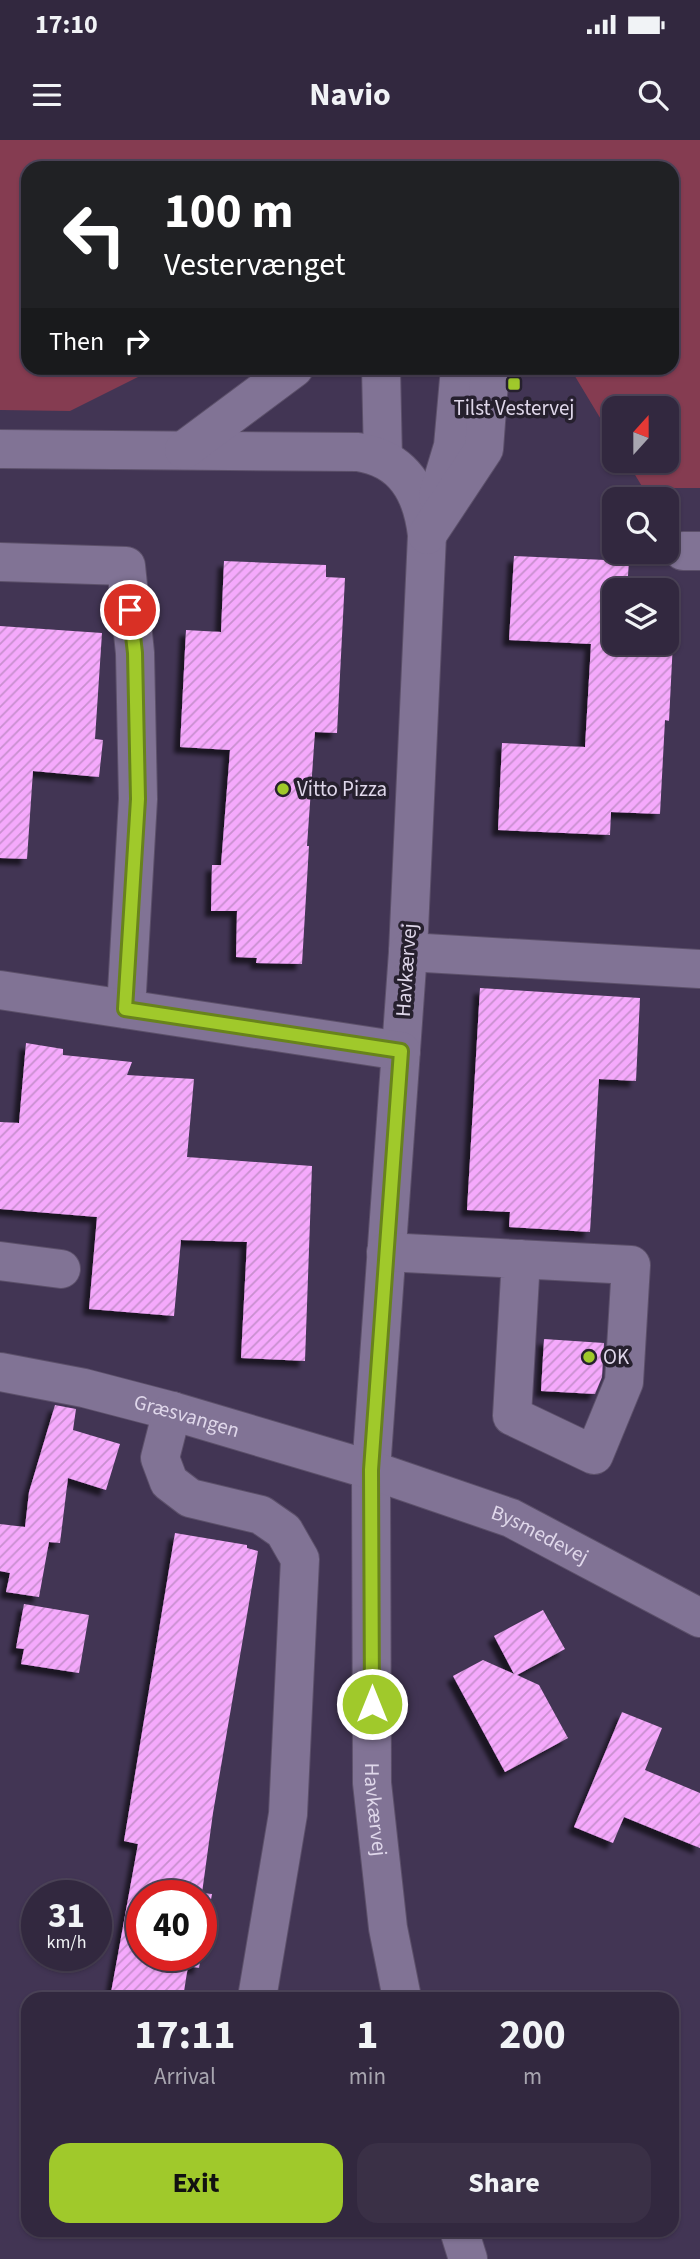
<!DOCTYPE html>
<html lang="en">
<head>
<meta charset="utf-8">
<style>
	:root { --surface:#32283f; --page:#3a3046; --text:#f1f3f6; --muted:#a8a6b0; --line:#4d4459; --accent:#a0c92b }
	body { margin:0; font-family:"Source Sans 3",sans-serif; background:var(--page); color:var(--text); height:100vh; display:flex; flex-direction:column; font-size:26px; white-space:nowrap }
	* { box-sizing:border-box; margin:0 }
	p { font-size:23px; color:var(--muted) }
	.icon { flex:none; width:38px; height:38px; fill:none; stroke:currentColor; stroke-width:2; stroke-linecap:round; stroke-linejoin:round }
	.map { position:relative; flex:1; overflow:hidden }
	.drawer { position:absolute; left:21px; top:1852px; width:658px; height:245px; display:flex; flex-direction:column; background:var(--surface); border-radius:21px; box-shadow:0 2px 5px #0004,0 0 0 2px var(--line) }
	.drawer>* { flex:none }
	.hud { position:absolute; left:21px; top:21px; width:658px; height:214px; border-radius:21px; box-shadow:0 2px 5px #0004,0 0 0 2px var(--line); background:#202124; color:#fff; overflow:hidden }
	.needle { width:46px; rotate:21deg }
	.fabs { position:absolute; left:602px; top:256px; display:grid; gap:14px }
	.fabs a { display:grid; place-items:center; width:77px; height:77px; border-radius:14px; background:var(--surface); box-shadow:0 2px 5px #0004,0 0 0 2px var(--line); font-size:35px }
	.speed { position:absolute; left:21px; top:1740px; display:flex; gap:14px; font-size:35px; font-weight:700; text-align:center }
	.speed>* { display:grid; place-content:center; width:91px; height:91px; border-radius:50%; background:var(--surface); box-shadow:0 2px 5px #0004,0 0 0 2px var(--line); line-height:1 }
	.speed small { font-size:18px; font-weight:400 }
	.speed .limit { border:10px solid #d22; background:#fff; color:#111 }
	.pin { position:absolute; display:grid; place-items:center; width:60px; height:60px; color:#fff; margin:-30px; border:4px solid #fff; border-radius:50%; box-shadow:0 2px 7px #0007 }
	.me { position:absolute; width:77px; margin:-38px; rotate:0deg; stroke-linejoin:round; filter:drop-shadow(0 0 5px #0008) }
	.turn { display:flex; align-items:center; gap:24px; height:147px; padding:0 28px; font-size:32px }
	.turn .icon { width:91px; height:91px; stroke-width:2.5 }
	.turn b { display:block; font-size:49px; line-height:60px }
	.then { display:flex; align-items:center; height:66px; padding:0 28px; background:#0003; gap:14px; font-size:26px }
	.eta { display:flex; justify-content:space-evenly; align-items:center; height:119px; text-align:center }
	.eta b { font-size:42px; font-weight:700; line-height:49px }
	.action { display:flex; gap:14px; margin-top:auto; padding:14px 28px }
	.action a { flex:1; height:80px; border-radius:21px; background:var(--accent); color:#111; font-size:28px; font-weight:700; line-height:80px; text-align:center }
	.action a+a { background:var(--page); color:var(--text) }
	.status { display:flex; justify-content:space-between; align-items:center; height:49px; padding:0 35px; background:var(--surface); direction:ltr }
	.status svg { height:19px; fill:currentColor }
	header { display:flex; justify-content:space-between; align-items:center; height:91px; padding:0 28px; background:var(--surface); font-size:32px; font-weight:700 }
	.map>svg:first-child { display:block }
	.green { fill:#853c51 }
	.building { fill:url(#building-hatch); fill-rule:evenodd; filter:url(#shadow) }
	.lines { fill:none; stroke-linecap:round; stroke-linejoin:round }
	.minor-casing { stroke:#5c506a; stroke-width:40 }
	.minor { stroke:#817395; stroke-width:38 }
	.route-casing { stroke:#68831c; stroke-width:18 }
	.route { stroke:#a0c92b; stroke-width:12 }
	.poi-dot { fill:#a0c92b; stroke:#26202e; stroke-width:2.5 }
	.labels { text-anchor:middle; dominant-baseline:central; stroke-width:7; stroke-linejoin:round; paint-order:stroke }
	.poi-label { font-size:21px; fill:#dfd7ea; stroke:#26202e; text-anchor:start }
	.street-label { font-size:21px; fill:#dfd7ea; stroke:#26202e }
</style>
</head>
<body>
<div class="status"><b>17:10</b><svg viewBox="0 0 49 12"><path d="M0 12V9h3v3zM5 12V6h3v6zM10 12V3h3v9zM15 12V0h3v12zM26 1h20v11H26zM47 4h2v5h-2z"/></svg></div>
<header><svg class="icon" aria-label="menu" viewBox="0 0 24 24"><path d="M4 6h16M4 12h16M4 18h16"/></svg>Navio<svg class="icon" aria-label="search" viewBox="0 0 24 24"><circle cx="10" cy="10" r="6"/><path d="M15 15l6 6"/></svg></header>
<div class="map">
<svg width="700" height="2119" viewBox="0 0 700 2119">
	<defs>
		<pattern id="building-hatch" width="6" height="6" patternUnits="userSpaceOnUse" patternTransform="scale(1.75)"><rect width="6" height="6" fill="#f5a9fc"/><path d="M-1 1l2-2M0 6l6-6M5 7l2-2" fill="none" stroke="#c88fce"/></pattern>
		<filter id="shadow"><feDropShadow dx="-6" dy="6" stdDeviation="2" flood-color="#0009"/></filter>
	</defs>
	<rect width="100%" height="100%" fill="#423554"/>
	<path class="green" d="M0 0H700V348H643L626 320H667V268H614V301L570 228H672V28H28V228H156L70 271 0 270Z"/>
	<g class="building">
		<path d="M514 416 629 421 627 450H614V502L673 501 669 581 665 580 660 674 611 672 610 695 498 690 502 603 585 607 591 504 509 500Z"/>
		<path d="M224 421 326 425V437L345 438 337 593 315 592 307 706H309L302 824 256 823 257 818 236 817 237 771H211L212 725H221L230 610 180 607 186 490 221 492Z"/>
		<path d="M0 486 102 493 95 599 103 600 99 637 33 631 27 719 0 718Z"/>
		<path d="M480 848 640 858 636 941 599 939 590 1092 509 1087 510 1072 467 1070Z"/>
		<path d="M26 903 63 909V915L132 922 127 935 194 939 187 1017 312 1026 305 1221 241 1218 247 1102 181 1100 174 1176 89 1169 97 1077 0 1069V982L19 983Z"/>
		<path d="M544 1199 604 1203 602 1237 595 1254 541 1251Z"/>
		<path d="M55 1265 76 1269 73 1290 120 1304 106 1350 68 1338 60 1403 49 1402 39 1457 6 1452 10 1433 0 1431V1384L25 1387 29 1352Z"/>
		<path d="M175 1393 247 1405V1408L258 1411 213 1673 202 1753 212 1754 199 1828 188 1826 183 1858H110L138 1704 124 1701ZM142 1755H201V1815H142Z"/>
		<path d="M24 1464 89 1475 79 1533 21 1524 24 1509 16 1508Z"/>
		<path d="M543 1470 565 1509 517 1535 539 1545 568 1598 505 1632 453 1536 483 1520 514 1534 494 1496Z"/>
		<path d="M622 1572 662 1588 645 1630 700 1653V1708L624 1677 613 1703 574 1687Z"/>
	</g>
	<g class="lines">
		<defs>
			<g id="minor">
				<path d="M381 228 383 319"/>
				<path id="s1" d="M0 309 358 312C404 319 422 352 427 395L408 812 371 1330 372 1643 388 1788 402 1858"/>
				<path d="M184 310 294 228"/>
				<path d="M438 356 453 306 460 228"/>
				<path d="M427 395 484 309 490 228"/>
				<path d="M683 411H700"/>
				<path d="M0 422 126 426 135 513 138 659 126 869"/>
				<path d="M408 812 700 829"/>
				<path d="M0 850 401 911"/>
				<path d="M386 1112 631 1125 624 1242 594 1315 512 1276 521 1119"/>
				<path d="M0 1121 61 1129"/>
				<path id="s2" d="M0 1232 84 1248 172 1271 371 1330 511 1378 700 1478"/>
				<path d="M172 1271 160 1318 169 1342 190 1358 261 1375 284 1391 300 1419 288 1674 257 1858"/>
				<path d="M459 2090 468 2119"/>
			</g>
		</defs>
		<use href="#minor" class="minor-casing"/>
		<use href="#minor" class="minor"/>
	</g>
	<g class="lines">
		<defs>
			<path id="route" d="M130 470 135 513 138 659 125 869 401 911 371 1330 372 1564"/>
		</defs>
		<use href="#route" class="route-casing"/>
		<use href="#route" class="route"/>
	</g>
	<g class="poi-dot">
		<rect x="507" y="237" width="14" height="14" rx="3.5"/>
		<circle cx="283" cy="649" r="7"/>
		<circle cx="589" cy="1217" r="7"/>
	</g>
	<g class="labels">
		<g class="poi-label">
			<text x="514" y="268" text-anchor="middle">Tilst Vestervej</text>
			<text x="297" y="649">Vitto Pizza</text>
			<text x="603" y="1217">OK</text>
		</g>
		<g class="street-label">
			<text transform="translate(406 830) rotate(-86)">Havkærvej</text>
			<text stroke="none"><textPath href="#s2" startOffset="192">Græsvangen</textPath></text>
			<text stroke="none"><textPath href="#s2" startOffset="565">Bysmedevej</textPath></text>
			<text stroke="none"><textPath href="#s1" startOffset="1752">Havkærvej</textPath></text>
		</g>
	</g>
</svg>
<div class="fabs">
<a><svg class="needle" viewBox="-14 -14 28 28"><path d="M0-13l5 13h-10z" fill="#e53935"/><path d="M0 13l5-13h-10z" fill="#a8a6b0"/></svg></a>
<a><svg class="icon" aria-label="search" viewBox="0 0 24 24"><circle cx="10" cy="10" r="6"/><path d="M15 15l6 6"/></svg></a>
<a><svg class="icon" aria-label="layers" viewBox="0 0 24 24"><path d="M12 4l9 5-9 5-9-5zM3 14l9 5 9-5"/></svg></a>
</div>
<div class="speed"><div>31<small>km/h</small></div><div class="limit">40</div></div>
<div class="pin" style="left:130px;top:470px;background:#d93025"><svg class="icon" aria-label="arrive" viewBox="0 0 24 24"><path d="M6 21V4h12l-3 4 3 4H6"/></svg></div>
<svg class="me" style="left:372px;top:1564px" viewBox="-20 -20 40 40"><circle r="17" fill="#a0c92b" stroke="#fff" stroke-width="3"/><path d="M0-11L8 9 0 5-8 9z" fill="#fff"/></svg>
<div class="hud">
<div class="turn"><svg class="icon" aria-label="left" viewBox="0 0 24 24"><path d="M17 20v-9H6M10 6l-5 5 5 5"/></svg><div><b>100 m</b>Vestervænget</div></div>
<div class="then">Then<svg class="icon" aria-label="right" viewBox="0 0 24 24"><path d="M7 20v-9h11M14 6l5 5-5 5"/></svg></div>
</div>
<section class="drawer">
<div class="eta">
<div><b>17:11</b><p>Arrival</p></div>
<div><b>1</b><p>min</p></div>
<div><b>200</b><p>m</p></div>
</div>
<div class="action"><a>Exit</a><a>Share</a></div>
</section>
</div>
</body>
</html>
